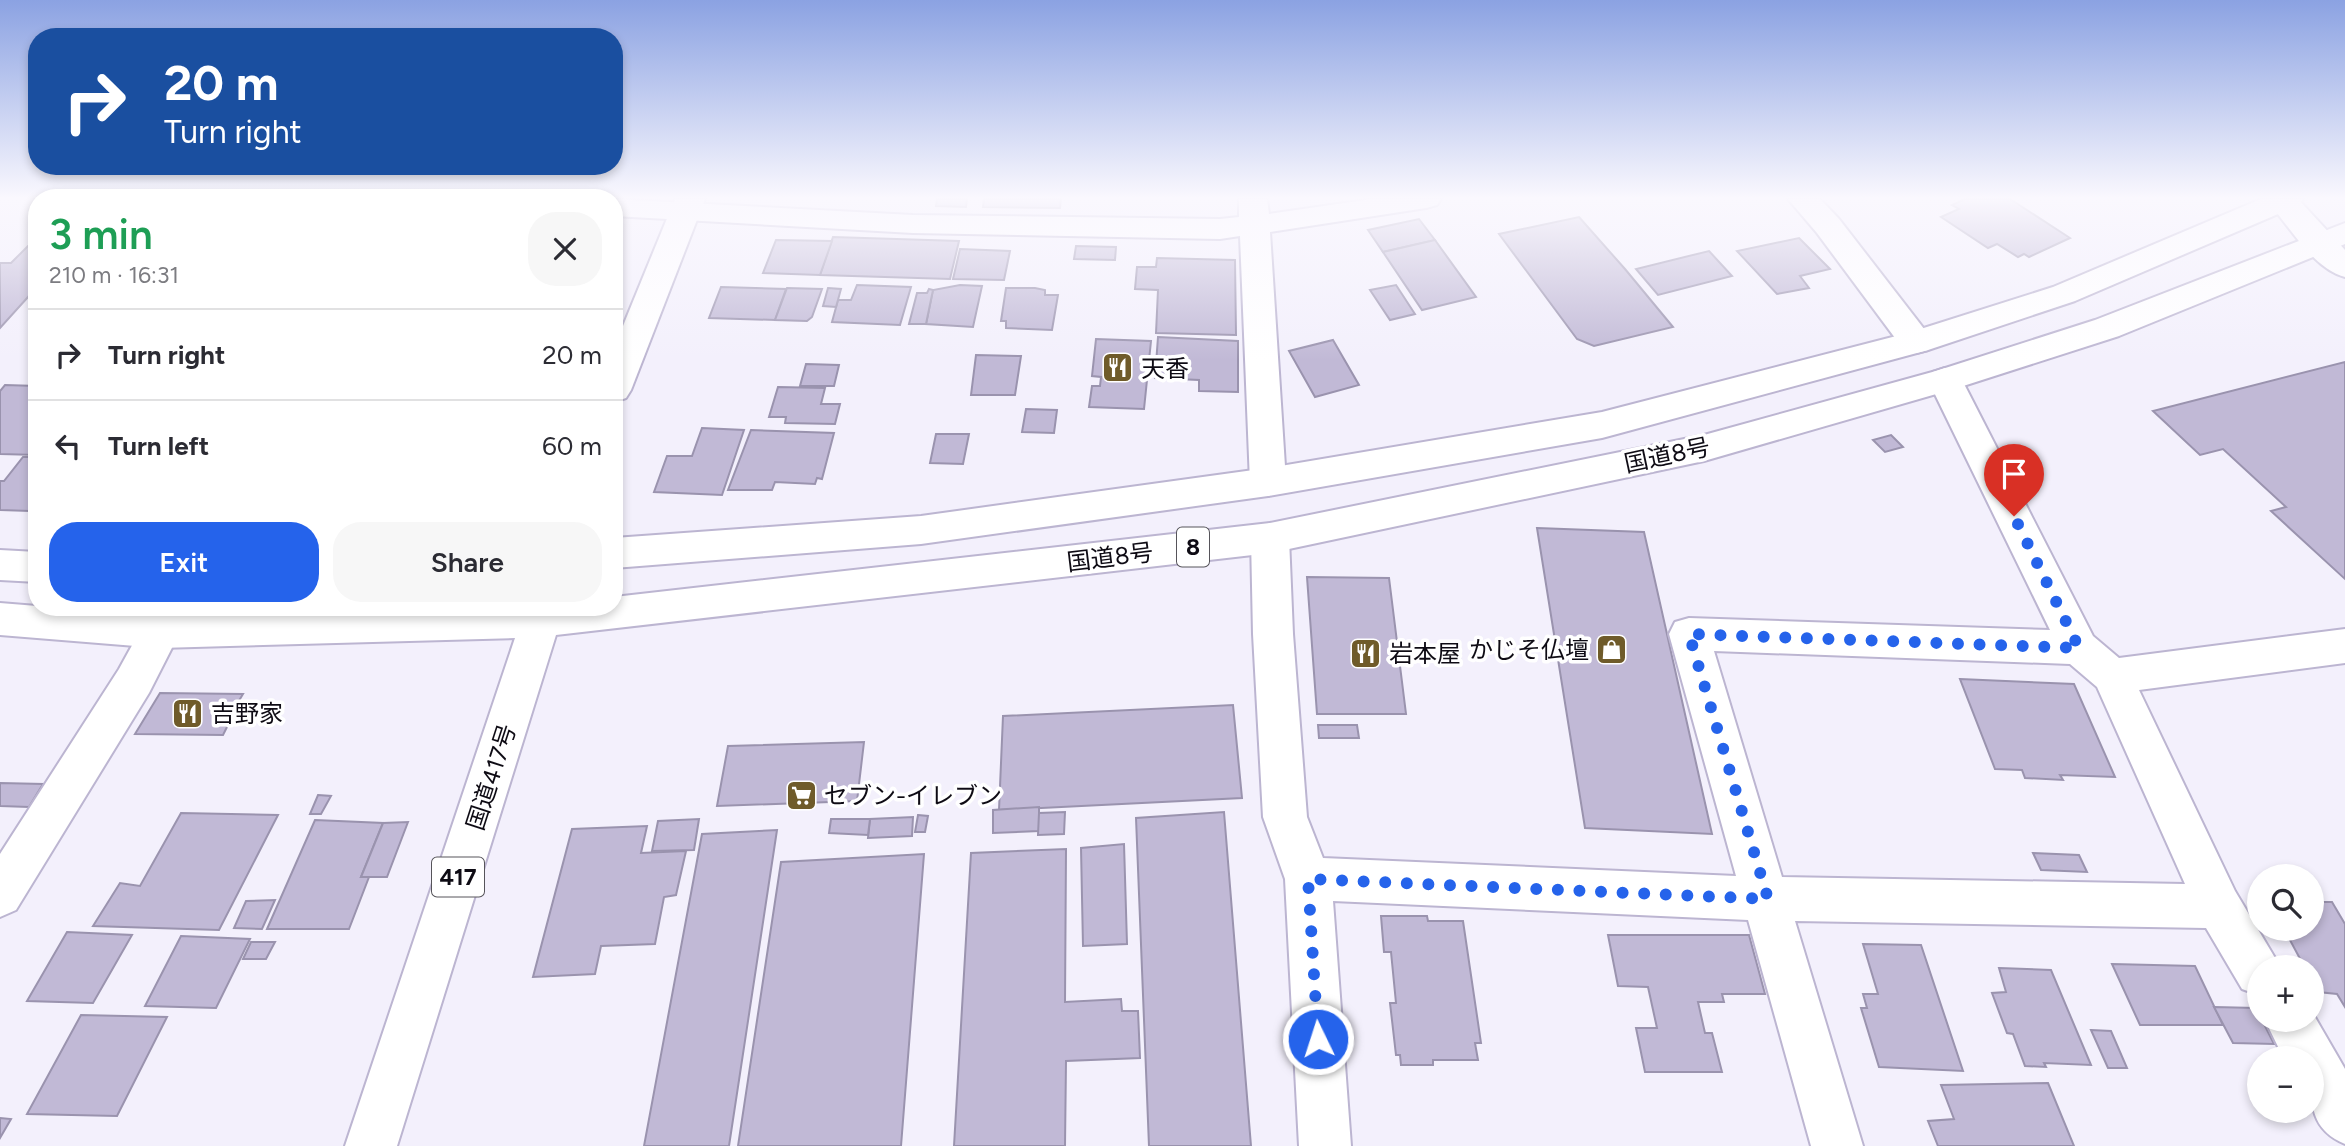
<!DOCTYPE html>
<html lang="en">
<head>
<meta charset="utf-8">
<style>
	:root { --surface:#fff; --page:#f7f7f7; --text:#2b2b33; --muted:#7c7c81; --line:#e1e1e2; --accent:#2563eb }
	body { margin:0; font-family:Figtree,"Noto Sans JP",sans-serif; background:var(--page); color:var(--text); height:100vh; display:flex; flex-direction:column; font-size:26px; white-space:nowrap }
	* { box-sizing:border-box; margin:0 }
	p { font-size:23px; color:var(--muted) }
	.icon { flex:none; width:38px; height:38px; fill:none; stroke:currentColor; stroke-width:2; stroke-linecap:round; stroke-linejoin:round }
	.map { position:relative; flex:1; overflow:hidden }
	.drawer { position:absolute; left:28px; top:189px; width:595px; height:427px; display:flex; flex-direction:column; background:var(--surface); border-radius:28px; box-shadow:0 4px 10px #0003 }
	.drawer>* { flex:none }
	.hud { position:absolute; left:28px; top:28px; width:595px; height:147px; border-radius:28px; box-shadow:0 4px 10px #0003; background:#1a4fa0; color:#fff; overflow:hidden }
	.tools { position:absolute; left:2247px; top:864px; display:grid; gap:14px }
	.tools a { display:grid; place-items:center; width:77px; height:77px; border-radius:50%; background:var(--surface); box-shadow:0 4px 10px #0003; font-size:35px }
	.pin { position:absolute; display:grid; place-items:center; width:60px; height:60px; color:#fff; margin:-72px -30px; border-radius:50% 50% 50% 0; rotate:-45deg; box-shadow:0 0 7px #0007 }
	.pin .icon { rotate:45deg }
	.me { position:absolute; width:77px; margin:-38px; rotate:356deg; stroke-linejoin:round; filter:drop-shadow(0 0 5px #0008) }
	.turn { display:flex; align-items:center; gap:24px; height:147px; padding:0 21px; font-size:32px }
	.turn .icon { width:91px; height:91px; stroke-width:2.5 }
	.turn b { display:block; font-size:49px; line-height:60px }
	.round { display:grid; place-items:center; flex:none; width:74px; height:74px; border-radius:28px; background:var(--page) }
	.summary { display:flex; align-items:center; justify-content:space-between; height:119px; padding:0 21px }
	h1 { font-size:42px; font-weight:600; line-height:52px; color:#1e9e55 }
	.cta { display:flex; gap:14px; margin-top:auto; padding:14px 21px }
	.cta a { flex:1; height:80px; border-radius:28px; background:var(--accent); color:#fff; font-size:28px; font-weight:600; line-height:80px; text-align:center }
	.cta a+a { background:var(--page); color:var(--text) }
	ul { padding:0; list-style:none }
	li { display:flex; align-items:center; gap:21px; height:91px; padding:0 21px; border-top:2px solid var(--line) }
	li div { flex:1 }
	li b { display:block; font-size:26px }
	li em { font-style:normal }
	.map>svg:first-child { display:block }
	.building { fill:#c1b9d6; stroke:#9a93ae; stroke-width:2 }
	.lines { fill:none; stroke-linecap:round; stroke-linejoin:round }
	.minor-casing { stroke:#bcb5d1; stroke-width:4 }
	.primary-casing { stroke:#bcb5d1; stroke-width:4 }
	.trunk-casing { stroke:#bcb5d1; stroke-width:4 }
	.minor { fill:#fff; fill-rule:evenodd }
	.primary { fill:#fff; fill-rule:evenodd }
	.trunk { fill:#fff; fill-rule:evenodd }
	.route { stroke:#2563eb; stroke-width:12; stroke-dasharray:0 21.6 }
	.labels { text-anchor:middle; dominant-baseline:central; stroke-width:7; stroke-linejoin:round; paint-order:stroke }
	.shield { fill:#fff; stroke:#56545a; stroke-width:2 }
	.shield-label { font-size:23px; font-weight:bold; fill:#0e0b14 }
	.poi-label { font-size:24px; fill:#0e0b14; stroke:#fff; text-anchor:start }
	.street-label { font-size:24px; fill:#0e0b14; stroke:#fff }
</style>
</head>
<body>
<div class="map">
<svg width="2345" height="1146" viewBox="0 0 2345 1146">
	<rect width="100%" height="100%" fill="#f3f0fc"/>
	<g class="building">
		<path d="M937 199H967L966 207 936 206Z"/>
		<path d="M984 199H1061L1060 208 983 207Z"/>
		<path d="M1965 199H2010L2070 238 2029 257 2024 254 2018 257 1997 244 1988 248 1941 217 1959 209 1952 205Z"/>
		<path d="M1579 217 1625 269 1673 327 1594 346 1577 339 1499 234Z"/>
		<path d="M1419 219 1435 240 1383 252 1368 230Z"/>
		<path d="M833 237 959 241 950 279 820 275Z"/>
		<path d="M1799 238 1830 269 1800 276 1809 288 1777 294 1737 251Z"/>
		<path d="M776 240 832 241 820 275 763 273Z"/>
		<path d="M1435 240 1476 297 1422 310 1383 252Z"/>
		<path d="M28 246 37 247V287L0 328V263H11Z"/>
		<path d="M1076 246 1116 247 1115 260 1074 259Z"/>
		<path d="M960 249 1010 251 1004 280 953 279Z"/>
		<path d="M1709 251 1732 276 1658 295 1636 269Z"/>
		<path d="M1157 258 1235 260 1236 335 1156 333 1158 290 1135 289 1137 267H1156Z"/>
		<path d="M857 285 911 287 900 325 832 322 838 300H851Z"/>
		<path d="M960 285 982 286 973 327 926 324 933 290Z"/>
		<path d="M1396 285 1415 314 1390 320 1370 290Z"/>
		<path d="M721 287 786 289 775 320 709 318Z"/>
		<path d="M787 288 822 289 812 317 807 321 775 320Z"/>
		<path d="M828 288 841 289 836 307 823 306Z"/>
		<path d="M1006 288H1035L1045 290V295H1058L1052 330 1006 328V321H1001Z"/>
		<path d="M929 289 933 290 926 324H909L917 293H927Z"/>
		<path d="M1158 337 1238 341V392L1199 391V380L1155 378Z"/>
		<path d="M1096 339 1151 341 1144 409 1089 407 1092 386H1100L1101 377 1092 376Z"/>
		<path d="M1333 340 1359 385 1315 397 1289 351Z"/>
		<path d="M976 355 1021 356 1015 395H971Z"/>
		<path d="M2345 362V579L2271 511 2286 507 2223 449 2200 455 2153 411Z"/>
		<path d="M806 364 839 365 834 386H800Z"/>
		<path d="M5 385 37 386V455L0 454V391Z"/>
		<path d="M778 387 825 388 821 404H840L835 424 785 423 786 417H769Z"/>
		<path d="M1026 409 1057 410 1054 433 1022 432Z"/>
		<path d="M702 428 744 430 722 495 654 492 667 456H692Z"/>
		<path d="M751 430 834 433 822 479 817 478 815 484 775 482 772 490H728Z"/>
		<path d="M936 434H969L963 464 930 463Z"/>
		<path d="M1891 435 1903 447 1885 452 1873 440Z"/>
		<path d="M23 457H37V502L30 511 0 510V481H4Z"/>
		<path d="M1537 528 1644 532 1712 834 1585 828Z"/>
		<path d="M1307 577 1389 578 1406 714H1317Z"/>
		<path d="M1960 679 2074 684 2115 777 2060 775 2063 780 2025 778 2022 770 1995 769Z"/>
		<path d="M160 693 243 694 237 704 252 705 245 717H232L223 735 135 734Z"/>
		<path d="M1233 705 1242 798 999 810 1003 716Z"/>
		<path d="M1318 725H1357L1359 738H1319Z"/>
		<path d="M864 742 857 801 717 806 728 746Z"/>
		<path d="M0 783 43 784 29 807 0 806Z"/>
		<path d="M318 795 331 796 321 814H310Z"/>
		<path d="M1039 807V831L993 833V810Z"/>
		<path d="M1065 812 1064 834 1038 835 1039 813Z"/>
		<path d="M1224 812 1251 1146H1149L1136 818Z"/>
		<path d="M181 813 278 815 219 930 93 926 120 883 140 886Z"/>
		<path d="M918 815 928 816 925 832H915Z"/>
		<path d="M913 817 912 836 868 838 870 819Z"/>
		<path d="M699 819 694 850 652 851 658 821Z"/>
		<path d="M831 819H870L868 835 829 833Z"/>
		<path d="M315 820 383 823 361 877H369L349 929H267Z"/>
		<path d="M408 822 387 877H361L383 823Z"/>
		<path d="M647 826 641 853 686 851 676 895 664 897 655 944 601 946 595 974 533 977 572 829Z"/>
		<path d="M777 830 729 1146H644L702 834Z"/>
		<path d="M1124 844 1127 944 1083 946 1081 848Z"/>
		<path d="M1066 849 1065 1002 1121 999 1122 1011H1138L1140 1058 1066 1061 1065 1146H954L971 853Z"/>
		<path d="M2033 853 2079 855 2087 872 2041 870Z"/>
		<path d="M924 854 901 1146H738L781 862Z"/>
		<path d="M275 900 262 929 234 928 246 901Z"/>
		<path d="M2312 902H2332L2345 924V1007L2337 994 2318 992 2312 980V968H2305L2284 929H2312Z"/>
		<path d="M1381 916H1427L1428 921H1463L1481 1043H1475L1478 1060H1433V1065H1401L1400 1055H1396L1390 1003H1396L1391 952H1384Z"/>
		<path d="M67 932 132 935 93 1003 27 1001Z"/>
		<path d="M1608 935H1749L1765 994H1722L1724 1002H1698L1705 1033H1712L1722 1072H1645L1636 1028H1657L1648 987 1618 986Z"/>
		<path d="M181 936 250 939 216 1008 145 1006Z"/>
		<path d="M251 942H275L266 959H243Z"/>
		<path d="M1863 944 1921 945 1963 1071 1879 1067 1861 1008H1867L1863 994H1878Z"/>
		<path d="M2112 964 2195 966 2223 1025H2140Z"/>
		<path d="M1999 968 2051 970 2091 1065 2044 1063 2046 1067 2025 1066 2013 1034 2007 1033 1992 993 2006 992Z"/>
		<path d="M2214 1007 2256 1008 2259 1020H2262L2274 1044 2233 1043Z"/>
		<path d="M81 1015 167 1017 117 1116 27 1114Z"/>
		<path d="M2091 1030 2111 1031 2127 1068H2108Z"/>
		<path d="M2048 1083 2074 1146H1938L1928 1121 1954 1119 1941 1085Z"/>
		<path d="M0 1118 11 1119 0 1138Z"/>
	</g>
	<g class="lines">
		<defs>
			<g id="minor">
				<path d="M614 199 913 215 1220 219 1239 217V199H1267L1269 214 1372 199H1441L1437 205 1426 208 1270 232 1286 482 1281 492 1268 496 1255 492 1250 482 1240 236 1220 239 913 233 614 216Z"/>
				<path d="M1788 199H1820L1839 219 1928 334 1933 342 1928 350 1916 353 1904 350 1817 233Z"/>
				<path d="M1945 368 1957 372 1962 380 2093 636 2119 658 2345 629V663L2139 690 2235 891 2281 968H2259V995L2242 989 2206 928 1795 921 1863 1146H1811L1748 920 1333 901 1351 1146H1299L1285 879 1263 817 1253 634 1251 538 1257 528 1270 523 1283 528 1289 538 1293 634 1307 817 1323 858 1736 876 1669 634 1675 622 1689 618 2050 630 1928 380 1933 372ZM1714 651 2070 664 2097 687 2185 884 1782 877Z"/>
				<path d="M160 616 174 620 180 632 149 693 16 910 0 917V854L119 669 146 620Z"/>
				<path d="M2312 1012 2345 1069V1144C2305 1127 2312 1096 2312 1059H2284L2265 1020H2312Z"/>
			</g>
			<path id="primary" d="M2271 199H2298L2345 250V277C2315 269 2293 232 2273 208L2269 202Z"/>
			<g id="trunk">
				<path d="M675 199H705L631 390 626 398 614 402V348Z"/>
				<path d="M2261 199H2303L2299 205 2075 301 1928 350 1602 438 1268 496 921 544 614 568V538L921 516 1268 468 1602 412 1908 333 2053 287Z"/>
				<path d="M2345 223V244L2119 336 1957 388 1704 461 1270 553 556 635 397 1146H345L515 638 160 648 0 635V603L160 616 460 607H614V597L1270 523 1704 435 1936 371 2095 320Z"/>
				<path d="M0 550 37 552V582L0 580Z"/>
			</g>
		</defs>
		<use href="#minor" class="minor-casing"/>
		<use href="#primary" class="primary-casing"/>
		<use href="#trunk" class="trunk-casing"/>
		<use href="#minor" class="minor"/>
		<use href="#primary" class="primary"/>
		<use href="#trunk" class="trunk"/>
	</g>
	<linearGradient id="sky" x2="0" y2="1"><stop stop-color="#8ba2e2"/><stop offset="0.55" stop-color="#faf8fe"/><stop offset="1" stop-color="#faf8fe" stop-opacity="0"/></linearGradient>
	<rect width="2345" height="360" fill="url(#sky)"/>
	<g class="lines">
		<path class="route" d="M1318 1039 1308 879 1768 899 1689 634 2079 648 2014 516"/>
	</g>
	<defs>
		<symbol id="restaurant-square" viewBox="-11 -11 22 22"><rect x="-9" y="-9" width="18" height="18" rx="4" fill="#6f5b2a" stroke="#fff"/><path d="M-5-6h1v4h1v-4h1v4h1v-4h1v5L-1.5 .5V6h-2V.5L-5-1ZM5-6V6H3V1.5H1.5Q1.5-4 5-6Z" fill="#fff"/></symbol>
		<symbol id="shop-square" viewBox="-11 -11 22 22"><rect x="-9" y="-9" width="18" height="18" rx="4" fill="#6f5b2a" stroke="#fff"/><path d="M-5-2.5h2.3a2.7 3.5 0 0 1 5.4 0H5L5.5 6h-11ZM-1.5-2.5h3a1.5 2.3 0 0 0-3 0Z" fill="#fff"/></symbol>
		<symbol id="supermarket-square" viewBox="-11 -11 22 22"><rect x="-9" y="-9" width="18" height="18" rx="4" fill="#6f5b2a" stroke="#fff"/><path d="M-6-5.5h2.5l.6 2H6L4.5 2H-2.5L-4.4-4H-6ZM-1.5 3.2a1.3 1.3 0 1 0 .1 0ZM3 3.2a1.3 1.3 0 1 0 .1 0Z" fill="#fff"/></symbol>
	</defs>
	<g fill-rule="evenodd">
		<use href="#restaurant-square" x="1100" y="350" width="35" height="35"/>
		<use href="#shop-square" x="1594" y="632" width="35" height="35"/>
		<use href="#restaurant-square" x="1348" y="636" width="35" height="35"/>
		<use href="#restaurant-square" x="170" y="696" width="35" height="35"/>
		<use href="#supermarket-square" x="784" y="778" width="35" height="35"/>
	</g>
	<g class="labels">
		<g class="shield">
			<rect x="1177" y="527.5" width="32" height="39" rx="5"/>
			<rect x="432" y="857.5" width="52" height="39" rx="5"/>
		</g>
		<g class="shield-label">
			<text x="1193" y="547">8</text>
			<text x="458" y="877">417</text>
		</g>
		<g class="poi-label">
			<text x="1141" y="368">天香</text>
			<text x="1589" y="649" text-anchor="end">かじそ仏壇</text>
			<text x="1389" y="653">岩本屋</text>
			<text x="211" y="713">吉野家</text>
			<text x="824" y="795">セブン-イレブン</text>
		</g>
		<g class="street-label">
			<text transform="translate(1667 455) rotate(-12)">国道8号</text>
			<text transform="translate(1110 557) rotate(-7)">国道8号</text>
			<text transform="translate(491 777) rotate(-72)">国道417号</text>
		</g>
	</g>
</svg>
<div class="tools">
<a><svg class="icon" aria-label="search" viewBox="0 0 24 24"><circle cx="10" cy="10" r="6"/><path d="M15 15l6 6"/></svg></a>
<a>+</a>
<a>−</a>
</div>
<div class="pin" style="left:2014px;top:516px;background:#d93025"><svg class="icon" aria-label="arrive" viewBox="0 0 24 24"><path d="M6 21V4h12l-3 4 3 4H6"/></svg></div>
<svg class="me" style="left:1318px;top:1039px" viewBox="-20 -20 40 40"><circle r="17" fill="#2563eb" stroke="#fff" stroke-width="3"/><path d="M0-11L8 9 0 5-8 9z" fill="#fff"/></svg>
<div class="hud">
<div class="turn"><svg class="icon" aria-label="right" viewBox="0 0 24 24"><path d="M7 20v-9h11M14 6l5 5-5 5"/></svg><div><b>20 m</b>Turn right</div></div>
</div>
<section class="drawer">
<div class="summary"><div><h1>3 min</h1><p>210 m · 16:31</p></div><a class="round"><svg class="icon" aria-label="close" viewBox="0 0 24 24"><path d="M6 6l12 12M18 6L6 18"/></svg></a></div>
<ul>
<li><svg class="icon" aria-label="right" viewBox="0 0 24 24"><path d="M7 20v-9h11M14 6l5 5-5 5"/></svg><div><b>Turn right</b></div><em>20 m</em></li>
<li><svg class="icon" aria-label="left" viewBox="0 0 24 24"><path d="M17 20v-9H6M10 6l-5 5 5 5"/></svg><div><b>Turn left</b></div><em>60 m</em></li>
</ul>
<div class="cta"><a>Exit</a><a>Share</a></div>
</section>
</div>
</body>
</html>
